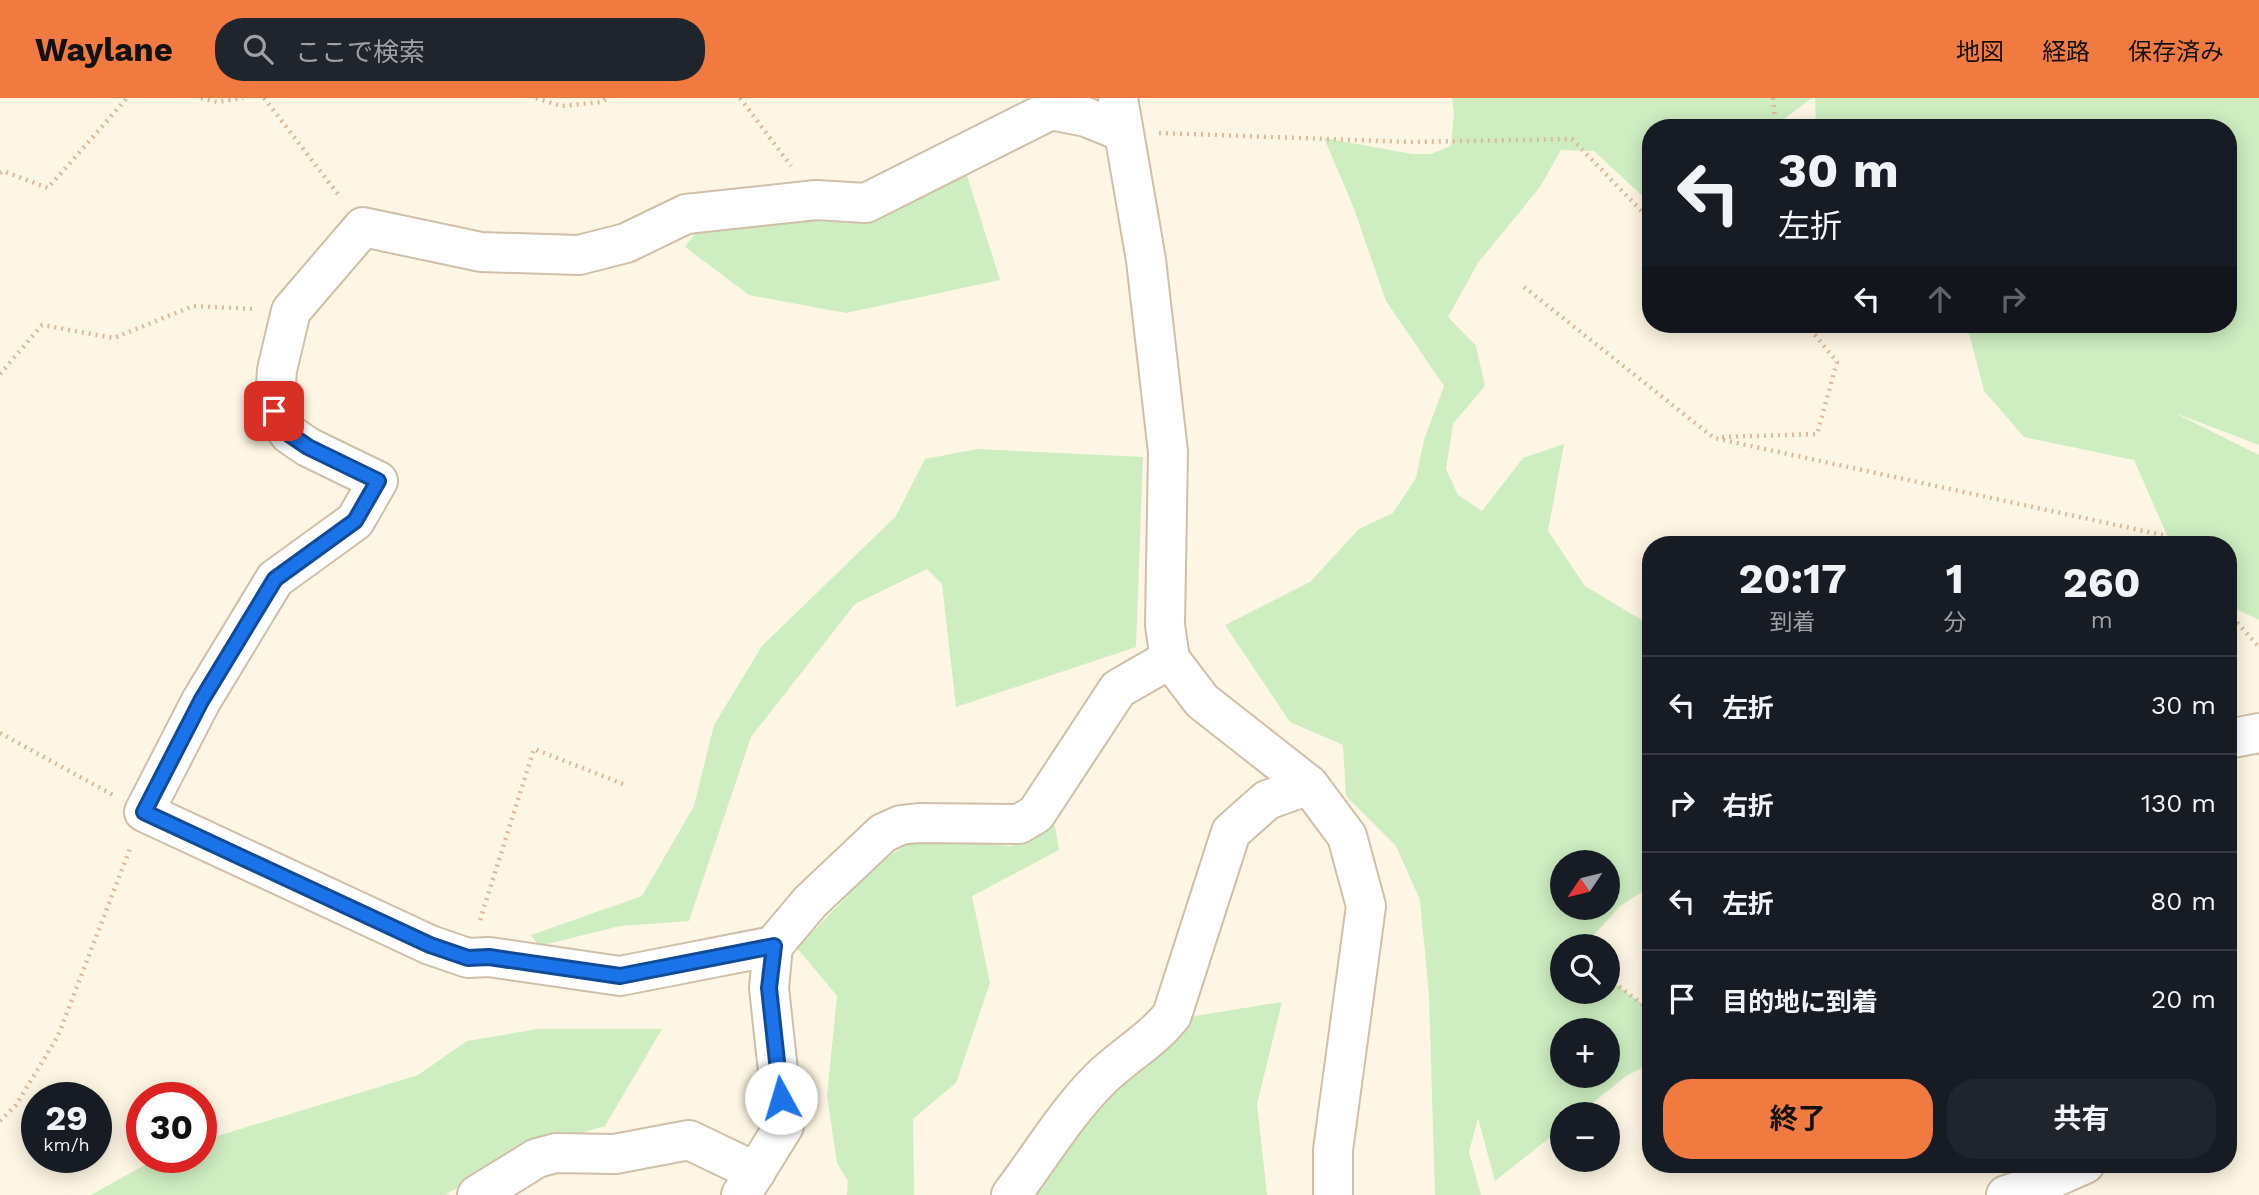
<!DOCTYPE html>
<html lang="ja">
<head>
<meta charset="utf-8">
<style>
	:root { --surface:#171b24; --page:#20242c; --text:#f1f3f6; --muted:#9ea1a6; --line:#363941; --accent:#f17a40 }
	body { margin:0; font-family:"Work Sans","Noto Sans JP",sans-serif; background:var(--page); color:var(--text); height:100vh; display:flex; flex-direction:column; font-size:26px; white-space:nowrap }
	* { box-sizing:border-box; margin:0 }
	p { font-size:23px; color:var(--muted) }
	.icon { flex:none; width:38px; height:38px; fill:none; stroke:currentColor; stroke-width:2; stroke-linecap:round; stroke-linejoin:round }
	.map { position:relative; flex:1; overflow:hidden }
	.drawer { position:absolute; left:1642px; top:438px; width:595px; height:637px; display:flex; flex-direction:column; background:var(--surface); border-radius:28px; box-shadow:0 4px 18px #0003 }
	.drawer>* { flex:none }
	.banner { position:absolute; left:1642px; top:21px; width:595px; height:214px; border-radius:28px; box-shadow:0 4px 18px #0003; background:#171b24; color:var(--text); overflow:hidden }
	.needle { width:46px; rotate:235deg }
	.fabs { position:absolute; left:1550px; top:752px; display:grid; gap:14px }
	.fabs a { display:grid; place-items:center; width:70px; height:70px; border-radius:50%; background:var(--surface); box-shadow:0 4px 18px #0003; font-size:35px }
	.speed { position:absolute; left:21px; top:984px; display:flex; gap:14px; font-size:35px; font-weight:700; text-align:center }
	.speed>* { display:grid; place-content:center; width:91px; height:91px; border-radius:50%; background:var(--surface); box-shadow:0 4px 18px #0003; line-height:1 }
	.speed small { font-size:18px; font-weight:400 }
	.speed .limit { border:10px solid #d22; background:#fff; color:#111 }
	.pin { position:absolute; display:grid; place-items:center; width:60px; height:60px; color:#fff; margin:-30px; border-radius:14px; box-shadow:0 4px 10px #0006 }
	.me { position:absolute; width:77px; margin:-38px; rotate:354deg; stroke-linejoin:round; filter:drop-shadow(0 0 5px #0008) }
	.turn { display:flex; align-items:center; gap:24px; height:147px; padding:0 21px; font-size:32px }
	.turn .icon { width:91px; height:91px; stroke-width:2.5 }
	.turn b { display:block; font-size:49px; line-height:60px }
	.lanes { display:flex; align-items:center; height:66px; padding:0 21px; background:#0003; justify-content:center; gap:35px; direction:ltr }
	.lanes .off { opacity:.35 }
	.eta { display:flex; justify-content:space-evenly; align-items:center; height:119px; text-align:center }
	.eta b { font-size:42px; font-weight:700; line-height:49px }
	.action { display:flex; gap:14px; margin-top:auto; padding:14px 21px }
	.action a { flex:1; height:80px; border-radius:28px; background:var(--accent); color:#111; font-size:28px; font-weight:700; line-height:80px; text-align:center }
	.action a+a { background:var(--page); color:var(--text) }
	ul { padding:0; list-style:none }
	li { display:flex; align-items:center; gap:21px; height:98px; padding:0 21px; border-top:2px solid var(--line) }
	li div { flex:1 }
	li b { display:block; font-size:26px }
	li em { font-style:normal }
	header { display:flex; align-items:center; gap:42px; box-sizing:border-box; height:98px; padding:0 35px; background:var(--accent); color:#111 }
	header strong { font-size:33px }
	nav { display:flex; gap:38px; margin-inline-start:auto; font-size:24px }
	.search { width:490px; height:63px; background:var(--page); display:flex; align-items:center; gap:18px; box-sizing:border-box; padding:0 24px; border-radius:28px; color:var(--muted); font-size:26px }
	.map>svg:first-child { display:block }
	.green { fill:#ceedc1; fill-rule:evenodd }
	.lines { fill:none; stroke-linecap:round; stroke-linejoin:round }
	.minor-casing { stroke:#d0bfa9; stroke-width:42 }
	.path { stroke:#dbbb9c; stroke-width:4.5; stroke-dasharray:2 5; stroke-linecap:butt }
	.minor { stroke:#fff; stroke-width:38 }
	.route-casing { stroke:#114b97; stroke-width:18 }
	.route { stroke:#1a73e8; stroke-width:12 }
</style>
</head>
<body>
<header>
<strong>Waylane</strong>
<div class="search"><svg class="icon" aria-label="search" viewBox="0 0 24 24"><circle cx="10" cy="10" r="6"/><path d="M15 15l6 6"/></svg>ここで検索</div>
<nav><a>地図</a><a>経路</a><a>保存済み</a></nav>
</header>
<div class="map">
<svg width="2259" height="1097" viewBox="0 0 2259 1097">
	<rect width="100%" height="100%" fill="#fef6e4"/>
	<g class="green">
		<path d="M1452 0H1812L1772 30H1650V105L1594 53 1561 52 1540 89 1478 165 1448 219 1476 248 1485 288 1453 326 1446 371 1458 397 1482 413 1523 360 1564 346 1548 433 1585 488 1650 527V789L1620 808 1583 849H1563V894H1608V880L1650 912V966L1626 978 1578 1017H1563V1029L1495 1083 1478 1020 1469 1054 1481 1097H1435L1429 897 1420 802 1396 748 1346 698 1343 647 1290 624 1225 527 1310 484 1359 431 1393 415 1416 380 1424 342 1444 288 1386 203 1353 108 1324 40 1412 56H1430L1451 48 1454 15ZM1563 765H1608V810H1563ZM1563 933H1608V978H1563Z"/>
		<path d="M1815 0H2259V347L2175 315 2259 357V522L2228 507V446H2171L2134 362 2024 339 1984 293 1970 239 1963 226H2228V30H1816Z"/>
		<path d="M964 68 1000 182 846 215 749 197 685 149 699 130 774 115 849 125 909 105Z"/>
		<path d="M977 351 1143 359 1136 549 956 609 942 486 927 471 855 506 751 639 689 823 620 828 539 848 531 837 642 798 694 708 714 627 762 548 896 418 925 361Z"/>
		<path d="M1055 727 1059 752 972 798 990 885 956 985 913 1021 914 1097H847L848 1083 837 1065 827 998 837 898 797 850 882 762 919 740 1012 748Z"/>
		<path d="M1282 904 1257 1006 1267 1097H1014L1182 920Z"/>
		<path d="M537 931H662L605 1028 519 1054 445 1097H91L159 1059H201V1043L418 977 467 943Z"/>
	</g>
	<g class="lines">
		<defs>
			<g id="minor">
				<path d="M1118 0 1146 162 1168 354 1165 527 1170 561 1202 603 1309 687 1347 738 1366 808 1333 1052V1097"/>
				<path d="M2228 641 2259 635"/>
				<path d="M773 848 620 878 489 859 468 860 430 847 144 714 201 603 275 481 355 423 378 383 308 349 289 336 274 314 277 272 291 213 363 129 481 154 579 157 626 145 686 116 816 102 866 105 1051 12 1086 19 1123 34"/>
				<path d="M477 1097 537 1060 556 1055 615 1056 689 1042 756 1074"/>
				<path d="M741 1097 784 1028 769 890 773 848 810 804 883 735 901 727 918 725 1019 726 1036 716 1118 591 1170 561"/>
				<path d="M1011 1097C1040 1059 1066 1015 1100 981 1123 958 1152 943 1172 917L1231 734 1267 702 1309 687"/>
				<path d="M2006 1097 2040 1086 2085 1066"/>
			</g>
		</defs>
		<use href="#minor" class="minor-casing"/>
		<g class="path">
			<path d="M201 0 217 4 243 0"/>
			<path d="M264 0 341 100"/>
			<path d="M536 0 561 8 602 4 607 0"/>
			<path d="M740 0 791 68"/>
			<path d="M1773 0 1776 30"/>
			<path d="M1159 35 1412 44 1572 41 1650 122"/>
			<path d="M0 75 3 73 48 90 127 0"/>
			<path d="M1524 189 1714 340 2167 438 2174 446"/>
			<path d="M0 276 42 227 114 240 193 208 256 211"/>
			<path d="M1722 339 1817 336 1837 264 1806 226"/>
			<path d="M2228 514 2259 549"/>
			<path d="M0 635 113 697"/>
			<path d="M480 822 534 651 623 686"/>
			<path d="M1608 880 1650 912"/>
			<path d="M0 1023 16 1007 58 938 131 748"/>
		</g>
		<use href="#minor" class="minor"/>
	</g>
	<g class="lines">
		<defs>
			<path id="route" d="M274 313 289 336 308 349 378 383 355 423 275 481 201 603 144 714 430 847 468 860 489 859 620 878 774 848 769 890 781 1000"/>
		</defs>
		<use href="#route" class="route-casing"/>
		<use href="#route" class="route"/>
	</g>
</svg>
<div class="fabs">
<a><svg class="needle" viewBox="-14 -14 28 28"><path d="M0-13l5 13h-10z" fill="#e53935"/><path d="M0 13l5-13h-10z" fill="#9ea1a6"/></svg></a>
<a><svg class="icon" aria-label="search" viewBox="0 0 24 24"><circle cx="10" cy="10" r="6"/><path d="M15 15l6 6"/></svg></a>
<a>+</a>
<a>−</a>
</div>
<div class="speed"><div>29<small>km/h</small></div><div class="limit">30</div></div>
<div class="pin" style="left:274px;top:313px;background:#d93025"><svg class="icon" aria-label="arrive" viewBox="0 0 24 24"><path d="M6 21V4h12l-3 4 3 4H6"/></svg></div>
<svg class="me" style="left:781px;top:1000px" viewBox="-20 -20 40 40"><circle r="19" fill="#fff"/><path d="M0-13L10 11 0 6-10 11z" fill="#1a73e8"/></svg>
<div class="banner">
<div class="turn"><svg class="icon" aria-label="left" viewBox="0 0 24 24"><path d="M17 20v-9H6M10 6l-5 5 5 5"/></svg><div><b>30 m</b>左折</div></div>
<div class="lanes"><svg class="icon" aria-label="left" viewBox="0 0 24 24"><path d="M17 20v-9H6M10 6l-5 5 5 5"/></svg><svg class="icon off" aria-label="ahead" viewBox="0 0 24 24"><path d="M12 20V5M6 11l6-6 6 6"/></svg><svg class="icon off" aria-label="right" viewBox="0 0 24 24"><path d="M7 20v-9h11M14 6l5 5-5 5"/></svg></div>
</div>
<section class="drawer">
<div class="eta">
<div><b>20:17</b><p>到着</p></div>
<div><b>1</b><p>分</p></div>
<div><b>260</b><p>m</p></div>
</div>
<ul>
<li><svg class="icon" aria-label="left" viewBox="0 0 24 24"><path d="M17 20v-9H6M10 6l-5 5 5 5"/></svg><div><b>左折</b></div><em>30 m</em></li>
<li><svg class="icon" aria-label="right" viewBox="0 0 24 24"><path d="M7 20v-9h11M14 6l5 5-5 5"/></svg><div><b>右折</b></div><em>130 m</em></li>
<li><svg class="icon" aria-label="left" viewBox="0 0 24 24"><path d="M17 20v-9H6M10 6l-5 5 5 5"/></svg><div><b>左折</b></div><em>80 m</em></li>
<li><svg class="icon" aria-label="arrive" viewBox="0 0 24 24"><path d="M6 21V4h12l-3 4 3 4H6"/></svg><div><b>目的地に到着</b></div><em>20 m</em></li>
</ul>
<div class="action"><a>終了</a><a>共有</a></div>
</section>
</div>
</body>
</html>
